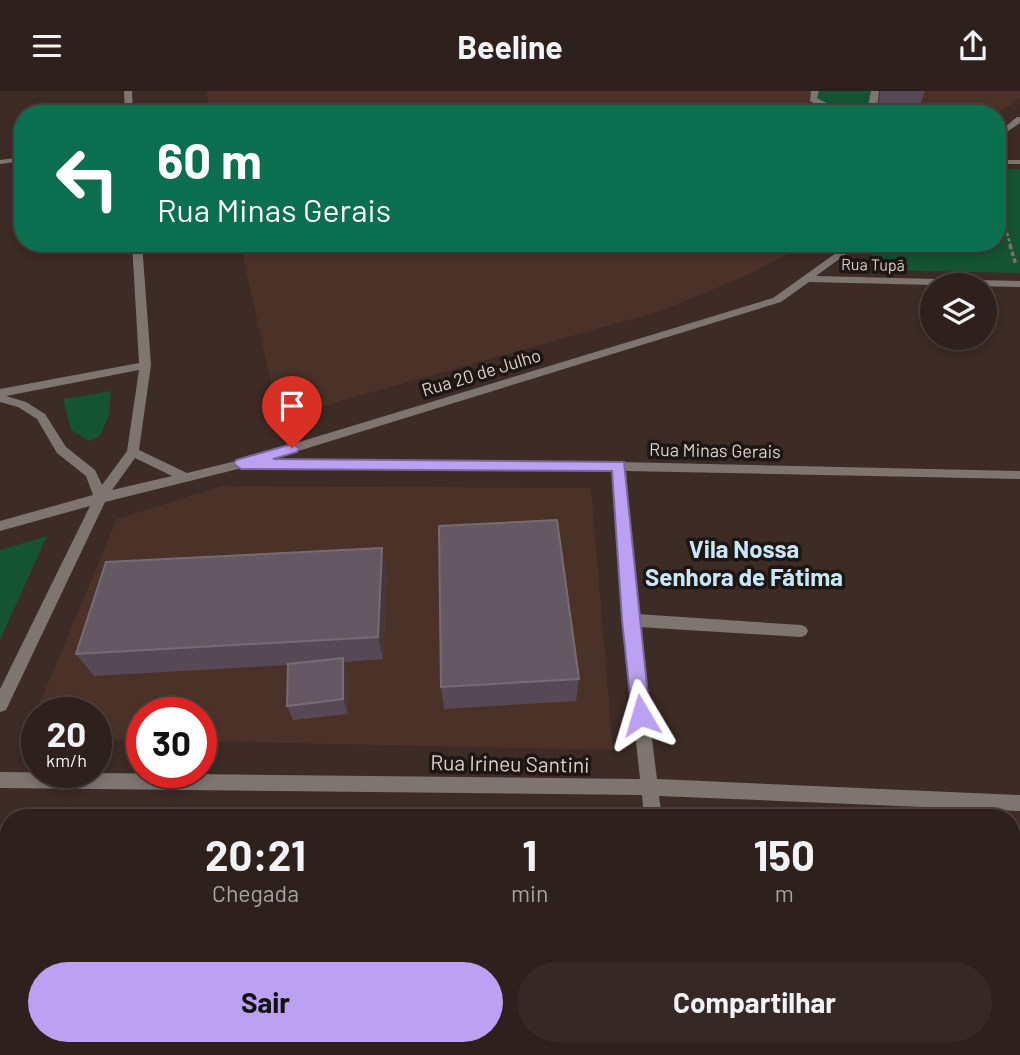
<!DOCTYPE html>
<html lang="pt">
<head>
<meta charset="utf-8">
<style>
	:root { --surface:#2e201c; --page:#362825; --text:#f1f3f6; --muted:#a7a3a3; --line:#493e3b; --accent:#bca0f2 }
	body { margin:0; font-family:Barlow,sans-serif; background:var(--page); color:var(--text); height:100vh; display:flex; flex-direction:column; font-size:26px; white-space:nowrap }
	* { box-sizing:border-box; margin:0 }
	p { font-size:23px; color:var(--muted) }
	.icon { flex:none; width:38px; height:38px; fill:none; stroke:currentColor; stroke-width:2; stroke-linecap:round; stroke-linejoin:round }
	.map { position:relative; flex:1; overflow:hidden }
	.details { position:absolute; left:0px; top:718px; width:1020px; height:247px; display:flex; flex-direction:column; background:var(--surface); border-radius:28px 28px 0 0; box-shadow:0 4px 10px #0003,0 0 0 2px var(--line) }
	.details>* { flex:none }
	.guide { position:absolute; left:14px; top:14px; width:992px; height:147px; border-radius:28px; box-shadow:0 4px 10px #0003,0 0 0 2px var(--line); background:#0b6e4f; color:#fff; overflow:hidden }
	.buttons { position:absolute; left:920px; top:182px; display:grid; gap:14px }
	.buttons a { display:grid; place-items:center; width:77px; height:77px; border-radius:50%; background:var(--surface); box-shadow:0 4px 10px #0003,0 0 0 2px var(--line); font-size:35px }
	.speed { position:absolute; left:21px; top:606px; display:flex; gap:14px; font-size:35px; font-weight:700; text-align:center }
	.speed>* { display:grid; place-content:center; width:91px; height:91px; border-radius:50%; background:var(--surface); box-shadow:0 4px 10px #0003,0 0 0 2px var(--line); line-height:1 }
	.speed small { font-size:18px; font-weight:400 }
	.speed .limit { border:10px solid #d22; background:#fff; color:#111 }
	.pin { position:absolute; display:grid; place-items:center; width:60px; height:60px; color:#fff; margin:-72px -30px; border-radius:50% 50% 50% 0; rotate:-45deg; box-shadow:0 0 7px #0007 }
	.pin .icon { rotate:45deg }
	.me { position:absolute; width:77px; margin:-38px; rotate:353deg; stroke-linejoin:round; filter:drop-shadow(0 0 5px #0008) }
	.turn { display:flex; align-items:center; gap:24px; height:147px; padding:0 28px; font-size:32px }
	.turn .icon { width:91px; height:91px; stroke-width:2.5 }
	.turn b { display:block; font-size:49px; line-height:60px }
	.eta { display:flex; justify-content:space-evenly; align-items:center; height:119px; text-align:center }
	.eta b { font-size:42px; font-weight:700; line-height:49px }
	.button { display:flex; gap:14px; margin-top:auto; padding:14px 28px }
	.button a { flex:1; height:80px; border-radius:42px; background:var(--accent); color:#111; font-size:28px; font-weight:700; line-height:80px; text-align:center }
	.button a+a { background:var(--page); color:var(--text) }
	header { display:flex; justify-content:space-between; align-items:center; height:91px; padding:0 28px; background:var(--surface); font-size:32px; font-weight:700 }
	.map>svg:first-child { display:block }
	.built { fill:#4a3229 }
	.green { fill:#145333 }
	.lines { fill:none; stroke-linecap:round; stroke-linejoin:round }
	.path-far1 { stroke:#80716c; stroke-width:2.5; stroke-dasharray:3.5 2; stroke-linecap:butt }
	.path { stroke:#80716c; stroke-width:3.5; stroke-dasharray:4.5 2.5; stroke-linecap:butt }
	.lane { fill:#7e7570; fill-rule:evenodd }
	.street { fill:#7e7570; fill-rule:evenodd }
	.wall { fill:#564955 }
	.shaded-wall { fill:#46373c }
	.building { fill:#645862; stroke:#776a72; stroke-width:2 }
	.route { fill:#bca0f2; stroke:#7a689d; stroke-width:2 }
	.labels { text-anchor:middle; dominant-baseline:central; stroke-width:7; stroke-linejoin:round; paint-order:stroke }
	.far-street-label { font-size:16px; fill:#dcd0cc; stroke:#1e1613 }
	.street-label { font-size:18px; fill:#dcd0cc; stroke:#1e1613 }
	.near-street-label { font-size:21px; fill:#dcd0cc; stroke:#1e1613 }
	.district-label { font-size:24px; font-weight:bold; fill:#c8e7f8; stroke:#1e1613 }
</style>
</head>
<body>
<header><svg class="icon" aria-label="menu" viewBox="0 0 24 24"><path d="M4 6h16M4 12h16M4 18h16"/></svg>Beeline<svg class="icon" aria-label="share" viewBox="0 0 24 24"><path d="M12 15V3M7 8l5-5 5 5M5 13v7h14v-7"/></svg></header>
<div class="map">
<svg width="1020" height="964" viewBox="0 0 1020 964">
	<rect width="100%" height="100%" fill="#3d2b25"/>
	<g class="built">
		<path d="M206 0H1020V7L997 23H211Z"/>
		<path d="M240 152H810L741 187 657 221 305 320 277 318Z"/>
		<path d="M222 395 591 397 613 659 201 650V621H142V649L96 648V621H37V647H25L117 428Z"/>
	</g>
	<g class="green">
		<path d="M817 0H872L869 16C852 18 825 22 815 5Z"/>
		<path d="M998 78H1020V182L879 179 867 172V167L885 152H998Z"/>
		<path d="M111 300 109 324 100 345 89 350 71 339 63 308Z"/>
		<path d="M47 445 0 549V459Z"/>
	</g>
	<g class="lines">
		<path class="path-far1" d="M998 110 1011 156"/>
		<path class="path" d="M1010 154 1016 174"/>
		<path class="lane" d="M811 0H819L817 7C832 16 851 22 868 15L871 0H879C878 5 879 12 875 17 863 31 824 18 810 10Z"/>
		<g class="street">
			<path d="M124 0H132L133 23H125Z"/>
			<path d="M1017 26H1020V32L998 47V42Z"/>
			<path d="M23 66V70L0 73V69Z"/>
			<rect x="998" y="69" width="22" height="4"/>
			<path d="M132 152H142L151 274 139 359 187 382 240 369 773 207 850 152H861L816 185 1020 190V196L809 191 781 211 269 369 619 371 1020 380V388L626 380 637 523 801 534 806 536 808 540 806 544 801 546 638 536 657 688 1020 704V720L659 705 662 726H644L642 704 0 697V681L640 688 623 529 613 379 255 377 250 375 105 411 6 619 0 621V598L90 415 0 440V430L93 404 86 385 57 362 37 328 18 316 0 311V298L139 272ZM139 279 127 360 102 394 95 379 66 356 45 323 26 311 6 305ZM135 367 172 385 112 399Z"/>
			<path d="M664 956H684L685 964H665Z"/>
		</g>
	</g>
	<g class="wall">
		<path d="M880 0H925L919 17 879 12Z"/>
		<path d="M382 457 387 481 383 568 344 571 348 583V623L293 629 287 615 288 574 94 585 76 563Z"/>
		<path d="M579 588 576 610 444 618 441 596Z"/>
	</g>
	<g class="shaded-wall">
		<path d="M382 457 387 481 383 568 378 546Z"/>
		<path d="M343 567 348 583V623L343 608Z"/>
		<path d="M175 956H204L200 964H171Z"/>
	</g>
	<g class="building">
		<path d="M557 429 579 588 441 596 439 435Z"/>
		<path d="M382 457 378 546 76 563 106 471Z"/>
		<path d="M343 567V608L287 615 288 573Z"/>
		<path d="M0 789 9 794V956H175L171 964H0Z"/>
	</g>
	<path class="route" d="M292 353 299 357 297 361 273 368 624 371 650 624 648 630 641 632 635 630 632 624 622 529 612 380 241 378 234 373 236 369Z"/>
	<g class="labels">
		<g class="far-street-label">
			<text transform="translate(873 173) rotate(1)">Rua Tupã</text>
		</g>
		<g class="street-label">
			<text transform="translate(481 281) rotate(-17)">Rua 20 de Julho</text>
			<text transform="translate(715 359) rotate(1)">Rua Minas Gerais</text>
		</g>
		<g class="near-street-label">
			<text transform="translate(510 672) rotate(1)">Rua Irineu Santini</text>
		</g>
		<g class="district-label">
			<text x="744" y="457">Vila Nossa<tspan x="744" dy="28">Senhora de Fátima</tspan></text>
		</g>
	</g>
</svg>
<div class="buttons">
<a><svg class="icon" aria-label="layers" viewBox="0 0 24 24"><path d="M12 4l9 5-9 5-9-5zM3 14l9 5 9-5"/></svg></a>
</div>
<div class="speed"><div>20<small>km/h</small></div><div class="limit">30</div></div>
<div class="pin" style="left:292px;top:357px;background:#d93025"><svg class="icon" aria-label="arrive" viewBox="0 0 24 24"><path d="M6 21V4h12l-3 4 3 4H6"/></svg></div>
<svg class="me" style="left:641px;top:624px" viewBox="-20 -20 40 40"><path d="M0-17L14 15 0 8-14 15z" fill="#bca0f2" stroke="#fff" stroke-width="4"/></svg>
<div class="guide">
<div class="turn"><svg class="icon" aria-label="left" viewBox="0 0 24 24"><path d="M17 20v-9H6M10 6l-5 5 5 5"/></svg><div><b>60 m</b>Rua Minas Gerais</div></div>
</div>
<section class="details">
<div class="eta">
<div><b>20:21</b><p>Chegada</p></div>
<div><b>1</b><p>min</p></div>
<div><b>150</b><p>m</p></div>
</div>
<div class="button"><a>Sair</a><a>Compartilhar</a></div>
</section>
</div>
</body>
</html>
